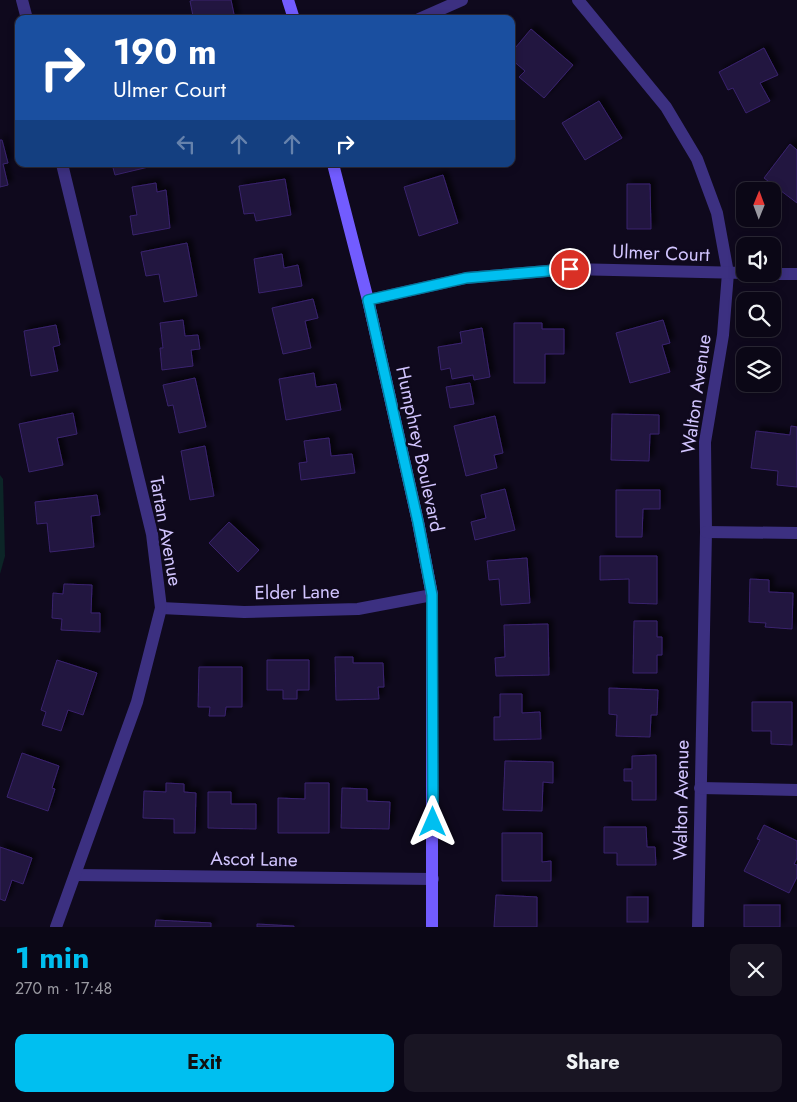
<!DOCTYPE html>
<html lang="en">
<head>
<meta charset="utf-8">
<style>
	:root { --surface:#0b0716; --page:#191523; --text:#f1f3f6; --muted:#9a99a1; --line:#2b2835; --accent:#00bff0 }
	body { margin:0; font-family:Jost,sans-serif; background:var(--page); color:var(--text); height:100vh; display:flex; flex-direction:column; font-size:19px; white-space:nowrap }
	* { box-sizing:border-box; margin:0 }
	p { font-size:16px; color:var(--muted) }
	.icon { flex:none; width:28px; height:28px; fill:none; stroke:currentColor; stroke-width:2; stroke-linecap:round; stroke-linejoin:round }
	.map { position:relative; height:927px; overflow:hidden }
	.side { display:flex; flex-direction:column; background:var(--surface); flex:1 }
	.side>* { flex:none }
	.guide { position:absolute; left:15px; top:15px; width:500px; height:152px; border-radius:10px; box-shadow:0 2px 8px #0003,0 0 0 1px var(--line); background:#1a4fa0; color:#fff; overflow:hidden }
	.needle { width:32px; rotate:1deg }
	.buttons { position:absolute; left:736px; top:182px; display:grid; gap:10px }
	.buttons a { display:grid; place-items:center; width:45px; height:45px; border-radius:10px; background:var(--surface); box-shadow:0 2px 8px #0003,0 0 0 1px var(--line); font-size:25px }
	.pin { position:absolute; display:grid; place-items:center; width:42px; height:42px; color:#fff; margin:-21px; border:2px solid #fff; border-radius:50%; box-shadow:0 1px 5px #0007 }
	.me { position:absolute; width:55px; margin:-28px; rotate:0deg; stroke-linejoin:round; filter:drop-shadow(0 0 4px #0008) }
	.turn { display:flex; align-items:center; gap:18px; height:105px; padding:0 15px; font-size:22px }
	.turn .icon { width:65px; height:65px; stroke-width:2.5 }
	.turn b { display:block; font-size:35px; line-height:42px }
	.lanes { display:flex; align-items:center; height:48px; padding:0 15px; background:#0003; justify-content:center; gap:25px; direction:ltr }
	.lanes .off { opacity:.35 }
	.round { display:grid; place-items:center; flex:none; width:52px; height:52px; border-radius:10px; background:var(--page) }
	.headline { display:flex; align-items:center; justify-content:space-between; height:85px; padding:0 15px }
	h1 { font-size:30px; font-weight:700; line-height:38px; color:var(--accent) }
	.cta { display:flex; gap:10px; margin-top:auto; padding:10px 15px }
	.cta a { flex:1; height:58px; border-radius:10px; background:var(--accent); color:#111; font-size:20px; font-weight:700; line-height:58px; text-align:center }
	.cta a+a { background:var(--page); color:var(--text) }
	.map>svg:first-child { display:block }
	.green { fill:#0c2527 }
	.building { fill:#211440; stroke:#3a246e; filter:url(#shadow) }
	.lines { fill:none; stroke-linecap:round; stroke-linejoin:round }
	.street { stroke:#3c3081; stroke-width:12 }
	.secondary { stroke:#725cff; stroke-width:12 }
	.route-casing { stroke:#007c9c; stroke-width:12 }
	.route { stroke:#00bff0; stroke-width:9 }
	.labels { text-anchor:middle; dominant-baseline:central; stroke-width:4.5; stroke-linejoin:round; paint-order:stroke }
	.street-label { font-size:19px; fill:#d2c5ff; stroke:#0f091d }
</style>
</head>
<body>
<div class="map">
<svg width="797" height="927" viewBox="0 0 797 927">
	<defs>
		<filter id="shadow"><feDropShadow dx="4.5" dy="-4.5" stdDeviation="2.5" flood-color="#0009"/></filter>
	</defs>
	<rect width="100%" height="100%" fill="#0f091d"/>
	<path class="green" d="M0 475 3 479 5 556 0 574Z"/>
	<g class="building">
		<path d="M194 0H231L235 19H201V15L193 16 190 1Z"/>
		<path d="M531 29 573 65 544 98 519 77 525 71 511 59V53Z"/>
		<path d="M764 48 778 75 760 83 770 101 746 113 733 88 728 90 719 72Z"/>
		<path d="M599 101 622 138 585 160 562 123Z"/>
		<path d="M0 140H2L8 163 3 164 8 185 0 187Z"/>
		<path d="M790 144 797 150V203L764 178Z"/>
		<path d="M112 164H157V165L115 175Z"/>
		<path d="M223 164H237L223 167Z"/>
		<path d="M443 175 458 223 419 236 404 187Z"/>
		<path d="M285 179 291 215 256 221 254 213 244 214 239 186Z"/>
		<path d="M156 183 157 192 166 190 170 228 133 235 130 216 137 215 132 187Z"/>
		<path d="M627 184H650L651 229H627Z"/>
		<path d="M187 243 197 296 164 302 159 274 146 276 141 252Z"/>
		<path d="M282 254 284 268 298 265 302 286 259 293 254 259Z"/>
		<path d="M313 299 318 318 305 321 311 348 283 354 272 308Z"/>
		<path d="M183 320 185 336 198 335 200 349 191 350 193 366 162 370 160 348H163L160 323Z"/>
		<path d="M663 320 670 343 662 345 670 372 630 383 616 333Z"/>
		<path d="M514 323H542V329H564V354H545V383H514Z"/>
		<path d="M56 325 60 345 53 347 58 371 31 376 24 331Z"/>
		<path d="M482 328 490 377 474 380 473 375 452 379 450 368 441 370 438 347 462 343 460 332Z"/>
		<path d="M314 373 316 387 336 384 341 410 286 420 279 379Z"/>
		<path d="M195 378 206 427 179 433 173 405 168 406 163 385Z"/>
		<path d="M470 383 474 404 450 408 446 387Z"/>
		<path d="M73 413 77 434 57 438 63 465 29 472 19 424Z"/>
		<path d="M612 414 659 415V434H650L649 461 611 460Z"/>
		<path d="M495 416 503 453 494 455 497 468 466 476 454 426Z"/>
		<path d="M791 426 797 427V487L777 485 778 471 751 468 756 431 790 435Z"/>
		<path d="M329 438 331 456 352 454 355 473 301 480 299 463 307 462 304 441Z"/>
		<path d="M205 446 214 496 190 500 181 451Z"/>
		<path d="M505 489 515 530 475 540 471 522 486 518 481 495Z"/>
		<path d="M616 490H660V509H643L642 537H616Z"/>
		<path d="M97 495 100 515 91 516 94 547 50 552 47 523 37 524 35 502Z"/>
		<path d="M229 522 259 550 238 572 209 543Z"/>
		<path d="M600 556H657V604L629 603V579L600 580Z"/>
		<path d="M527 558 530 603 501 605 499 579 489 580 487 561Z"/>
		<path d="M750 579 769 580V592L793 593 792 629 765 627 766 623 749 622Z"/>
		<path d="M64 584 92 585 91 613H100V632L61 630 62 619 52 618 53 593 63 594Z"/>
		<path d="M634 621H657V637H662V655H657V673H633Z"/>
		<path d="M548 624 549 675 496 676 495 658 505 657 504 625Z"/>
		<path d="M335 657H353V663H383L384 687H378L379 699 336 700Z"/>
		<path d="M57 660 97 673 83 715 68 710 61 731 42 725 46 712 41 710Z"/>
		<path d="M267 660H309V690H297V699H283V690H267Z"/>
		<path d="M199 667H242V707H226L225 716H209L210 707H198Z"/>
		<path d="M609 688 658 690 657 715H651L650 737 616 736 617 715 609 714Z"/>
		<path d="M500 694H522V713L540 712 541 739 494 740V717H500Z"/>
		<path d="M752 702H792V745L771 744V731H752Z"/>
		<path d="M22 753 59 766 52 788 55 789 48 811 7 797Z"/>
		<path d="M656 755V800H632V781H624V769H632V756Z"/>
		<path d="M505 761 553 762V783L543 782 542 811 503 810Z"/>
		<path d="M166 783 184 784V792L196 793 195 833H174V819L143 818 144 791 166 792Z"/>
		<path d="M305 783H329V833H278V798L305 799Z"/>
		<path d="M342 788 367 789V801L390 802 389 829 341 828Z"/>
		<path d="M208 792H231V804H256V829L208 828Z"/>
		<path d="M764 825 797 841V858L794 864 797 865V877L789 893 744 871 760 840 757 839Z"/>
		<path d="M604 827H646L647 847H655L656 865H617V853H604Z"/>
		<path d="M502 833H542V862L551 861V881H502Z"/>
		<path d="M0 847 32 858 23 884 12 880 5 901 0 899Z"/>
		<path d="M496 895 537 897V927H494Z"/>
		<rect x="627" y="897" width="21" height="25"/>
		<rect x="744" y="905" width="36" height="22"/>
		<path d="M156 920 211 923V927H155Z"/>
		<path d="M257 924 294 926V927H257Z"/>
	</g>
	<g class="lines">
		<g class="street">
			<path d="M22 0 27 19"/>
			<path d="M578 0 666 107 697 159 717 213 728 273 723 335 705 442 706 532 698 927"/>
			<path d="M419 19 462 0"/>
			<path d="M767 274H797"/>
			<path d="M368 300 466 278 570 269 745 273"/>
			<path d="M706 532 797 533"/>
			<path d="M161 608 244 612 358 609 432 595"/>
			<path d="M700 788 797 790"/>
			<path d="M75 875 433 879"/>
			<path d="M56 927 137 702 161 608 152 534 62 164"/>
		</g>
		<g class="secondary">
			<path d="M288 0 294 19"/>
			<path d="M333 164 368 300 418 522 432 595V927"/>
		</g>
	</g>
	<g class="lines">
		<defs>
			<path id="route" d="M433 822 432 595 418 522 368 300 466 278 570 269"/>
		</defs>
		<use href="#route" class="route-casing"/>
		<use href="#route" class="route"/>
	</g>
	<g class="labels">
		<g class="street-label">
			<text transform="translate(661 253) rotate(2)">Ulmer Court</text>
			<text transform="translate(696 394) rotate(-82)">Walton Avenue</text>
			<text transform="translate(420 449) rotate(78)">Humphrey Boulevard</text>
			<text transform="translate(166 531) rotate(80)">Tartan Avenue</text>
			<text transform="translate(297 592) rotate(-1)">Elder Lane</text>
			<text transform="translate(681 800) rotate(-89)">Walton Avenue</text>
			<text transform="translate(254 859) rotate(1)">Ascot Lane</text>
		</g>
	</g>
</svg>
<div class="buttons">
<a><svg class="needle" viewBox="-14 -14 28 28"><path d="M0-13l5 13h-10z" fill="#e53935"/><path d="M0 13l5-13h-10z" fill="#9a99a1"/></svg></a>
<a><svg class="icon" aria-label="sound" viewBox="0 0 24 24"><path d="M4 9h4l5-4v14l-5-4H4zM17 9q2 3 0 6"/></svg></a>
<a><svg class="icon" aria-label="search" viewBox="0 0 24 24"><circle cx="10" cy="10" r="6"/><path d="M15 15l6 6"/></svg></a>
<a><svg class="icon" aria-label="layers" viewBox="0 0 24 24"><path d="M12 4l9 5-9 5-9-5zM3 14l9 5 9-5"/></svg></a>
</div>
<div class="pin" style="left:570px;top:269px;background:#d93025"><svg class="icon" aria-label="arrive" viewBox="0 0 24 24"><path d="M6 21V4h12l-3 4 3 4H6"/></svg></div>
<svg class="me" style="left:433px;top:822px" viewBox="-20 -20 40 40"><path d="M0-17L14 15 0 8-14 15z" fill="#00bff0" stroke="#fff" stroke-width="4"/></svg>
<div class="guide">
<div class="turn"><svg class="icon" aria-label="right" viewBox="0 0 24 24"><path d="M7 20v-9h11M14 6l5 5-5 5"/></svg><div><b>190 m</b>Ulmer Court</div></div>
<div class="lanes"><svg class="icon off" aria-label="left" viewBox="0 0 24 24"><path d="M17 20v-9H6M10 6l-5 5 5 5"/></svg><svg class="icon off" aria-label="ahead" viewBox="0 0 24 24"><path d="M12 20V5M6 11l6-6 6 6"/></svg><svg class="icon off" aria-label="ahead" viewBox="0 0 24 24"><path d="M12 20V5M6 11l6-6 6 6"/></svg><svg class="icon" aria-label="right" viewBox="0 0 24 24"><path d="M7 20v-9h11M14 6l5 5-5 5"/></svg></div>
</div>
</div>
<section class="side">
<div class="headline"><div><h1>1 min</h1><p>270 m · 17:48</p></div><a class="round"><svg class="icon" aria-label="close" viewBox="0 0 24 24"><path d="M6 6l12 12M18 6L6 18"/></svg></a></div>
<div class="cta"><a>Exit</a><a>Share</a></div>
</section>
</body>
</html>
